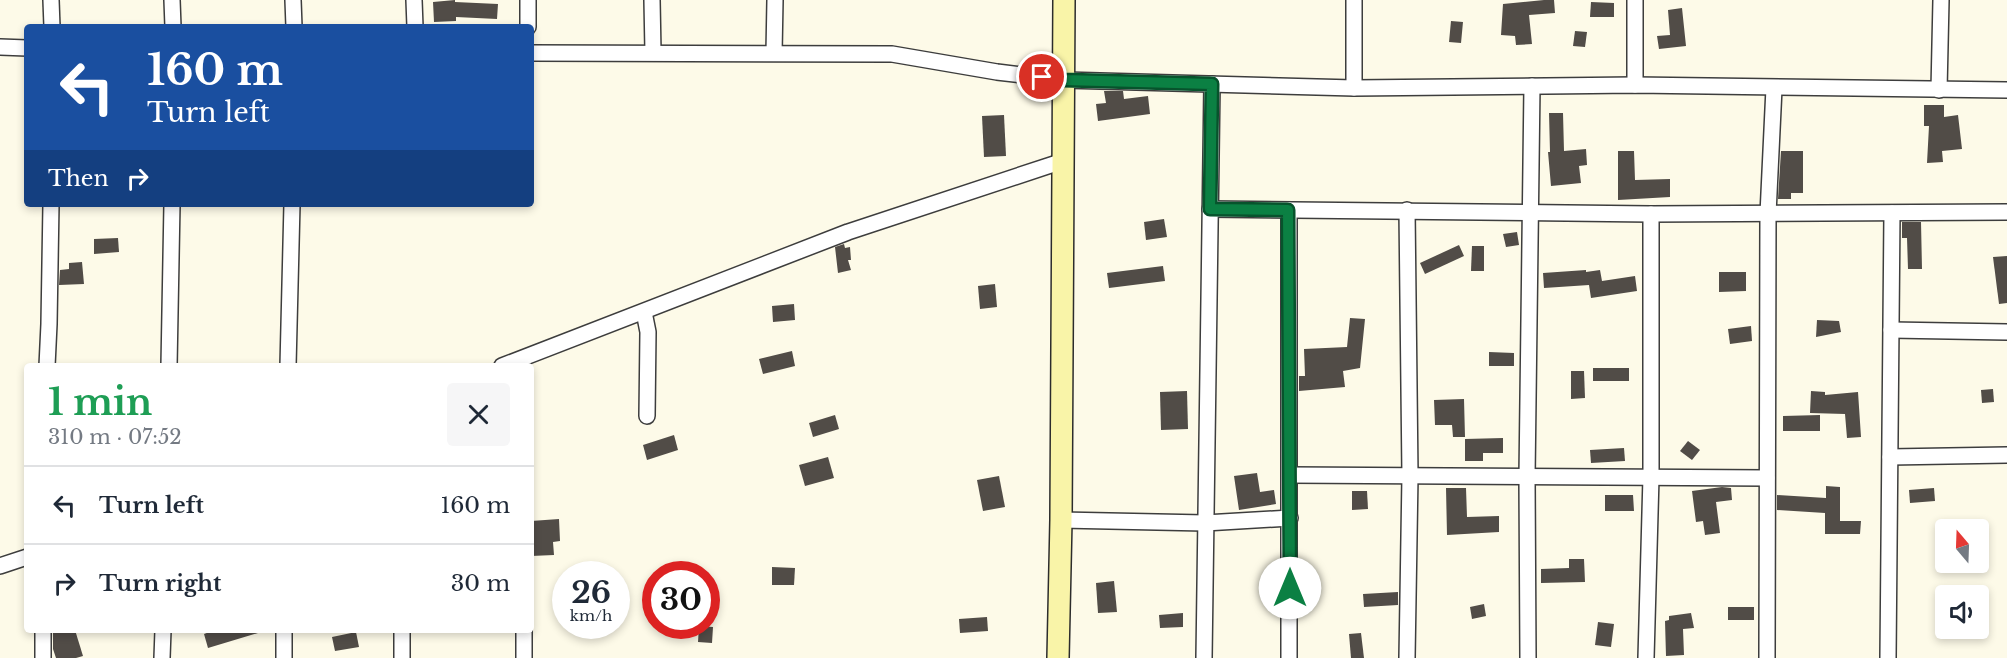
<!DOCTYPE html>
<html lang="en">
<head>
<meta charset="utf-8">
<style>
	:root { --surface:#fff; --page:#f6f6f7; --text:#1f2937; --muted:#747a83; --line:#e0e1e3 }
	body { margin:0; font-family:"Libre Baskerville",serif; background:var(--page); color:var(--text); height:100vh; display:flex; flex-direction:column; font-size:22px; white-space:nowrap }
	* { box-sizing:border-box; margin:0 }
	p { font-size:20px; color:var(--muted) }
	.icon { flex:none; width:33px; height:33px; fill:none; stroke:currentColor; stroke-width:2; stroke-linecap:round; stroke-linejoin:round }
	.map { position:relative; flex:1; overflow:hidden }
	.sheet { position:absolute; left:24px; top:363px; width:510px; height:270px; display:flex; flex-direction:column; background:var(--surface); border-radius:6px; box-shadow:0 3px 9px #0003 }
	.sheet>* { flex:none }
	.banner { position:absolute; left:24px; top:24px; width:510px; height:183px; border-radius:6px; box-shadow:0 3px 9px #0003; background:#1a4fa0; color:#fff; overflow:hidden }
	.needle { width:39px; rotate:341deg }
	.fabs { position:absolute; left:1935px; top:519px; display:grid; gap:12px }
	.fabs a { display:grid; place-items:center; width:54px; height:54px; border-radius:6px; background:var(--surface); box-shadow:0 3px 9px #0003; font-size:30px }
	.speed { position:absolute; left:552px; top:561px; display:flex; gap:12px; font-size:30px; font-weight:700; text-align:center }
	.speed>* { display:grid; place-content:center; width:78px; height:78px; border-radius:50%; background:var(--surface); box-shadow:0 3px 9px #0003; line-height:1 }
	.speed small { font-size:15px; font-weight:400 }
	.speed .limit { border:9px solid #d22; background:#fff; color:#111 }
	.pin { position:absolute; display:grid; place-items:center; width:51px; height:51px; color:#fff; margin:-26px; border:3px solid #fff; border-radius:50%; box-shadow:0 2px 6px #0007 }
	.me { position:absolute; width:66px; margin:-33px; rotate:0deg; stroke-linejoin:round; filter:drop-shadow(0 0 4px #0008) }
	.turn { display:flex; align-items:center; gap:21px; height:126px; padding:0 24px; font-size:27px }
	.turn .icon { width:78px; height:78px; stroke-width:2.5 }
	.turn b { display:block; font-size:42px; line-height:51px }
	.then { display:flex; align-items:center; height:57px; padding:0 24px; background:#0003; gap:12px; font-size:22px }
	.round { display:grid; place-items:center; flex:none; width:63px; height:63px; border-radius:6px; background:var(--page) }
	.headline { display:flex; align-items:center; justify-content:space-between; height:102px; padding:0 24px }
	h1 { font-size:36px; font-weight:700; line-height:45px; color:#1e9e55 }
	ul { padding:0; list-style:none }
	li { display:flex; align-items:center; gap:18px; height:78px; padding:0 24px; border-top:2px solid var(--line) }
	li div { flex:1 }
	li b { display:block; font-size:22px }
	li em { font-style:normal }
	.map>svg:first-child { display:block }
	.building { fill:#514c47 }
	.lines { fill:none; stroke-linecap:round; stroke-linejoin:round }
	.minor-casing { stroke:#3d3d3d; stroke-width:18 }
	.secondary-casing { stroke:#2c2c2c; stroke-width:24 }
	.minor { stroke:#fff; stroke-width:15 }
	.secondary { stroke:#f9f4a8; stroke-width:21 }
	.route-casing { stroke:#07532c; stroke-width:15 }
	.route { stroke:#0b8043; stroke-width:10 }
</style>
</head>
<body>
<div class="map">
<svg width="2007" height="658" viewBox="0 0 2007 658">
	<rect width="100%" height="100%" fill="#fdfae8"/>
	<g class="building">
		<path d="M455 0V2L498 4 497 19 456 17V21L434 22 433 2Z"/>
		<path d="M1544 0H1554L1555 13 1529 15 1532 44 1516 45 1515 36 1501 35 1503 4Z"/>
		<path d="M1591 2 1614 3V17H1590Z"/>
		<path d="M1682 8 1686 46 1659 49 1657 36 1670 35 1668 10Z"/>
		<path d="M1451 21 1463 22 1461 43 1449 42Z"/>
		<path d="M1575 31 1587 32 1585 47 1573 46Z"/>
		<path d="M1104 91H1123L1124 99 1148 96 1150 114 1098 121 1096 104 1106 103Z"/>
		<path d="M1924 105H1944V117L1958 115 1962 149 1942 151 1943 162 1927 163 1929 126H1924Z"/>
		<path d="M1549 113H1563L1564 151 1586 149 1587 165 1579 166 1581 183 1551 186 1548 152H1550Z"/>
		<path d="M1004 115 1006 156 984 157 982 116Z"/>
		<path d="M1618 151H1634L1635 180 1670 179V197L1618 200Z"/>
		<path d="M1781 151H1803V193H1791V199H1778Z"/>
		<path d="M1164 219 1167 237 1146 240 1144 222Z"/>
		<path d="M1902 222H1921L1922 269H1908L1907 238H1902Z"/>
		<path d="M1517 232 1519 245 1506 247 1503 234Z"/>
		<path d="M118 238 119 252 94 254V239Z"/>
		<path d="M844 244 845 248 850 247 851 260H848L851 270 838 273 835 247Z"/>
		<path d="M1459 245 1464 256 1425 274 1420 263Z"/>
		<path d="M1472 246H1484V271H1471Z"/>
		<path d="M2007 256V303L1999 304 1993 257Z"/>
		<path d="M82 262 84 284 59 285 60 270 69 269V263Z"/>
		<path d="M1163 266 1165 281 1109 288 1107 273Z"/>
		<path d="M1586 270V272L1600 270 1602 281 1635 276 1637 291 1591 298 1589 285 1544 288 1543 273Z"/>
		<path d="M1719 272H1746V291L1719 292Z"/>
		<path d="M995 284 997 307 980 309 978 286Z"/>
		<path d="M794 304 795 320 773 322 772 306Z"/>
		<path d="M1350 318 1365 319 1360 368 1343 371 1345 387 1299 391V376H1305L1304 349 1347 347Z"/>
		<path d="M1817 320 1839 321 1841 332 1816 337Z"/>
		<path d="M1751 326 1752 341 1730 344 1728 329Z"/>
		<path d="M792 351 795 366 763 374 759 359Z"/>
		<path d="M1489 352 1514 353V366H1489Z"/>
		<rect x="1593" y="368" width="36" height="13"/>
		<path d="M1571 371H1584L1585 398 1571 399Z"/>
		<path d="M1993 389 1994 402 1982 403 1981 390Z"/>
		<path d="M1187 391 1188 429 1161 430 1160 392Z"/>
		<path d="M1811 391 1825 392V395L1858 392 1861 437 1847 438 1845 414 1810 413Z"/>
		<path d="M1464 399 1465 437H1453L1452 425H1435L1434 400Z"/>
		<path d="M835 415 839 429 813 437 809 423Z"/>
		<path d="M1820 415V431H1783V416Z"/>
		<path d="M674 435 678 450 647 460 643 445Z"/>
		<path d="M1503 438V453H1483V461H1465V439Z"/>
		<path d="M1688 441 1700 450 1692 460 1680 451Z"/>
		<path d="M1624 448 1625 461 1591 463 1590 450Z"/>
		<path d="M828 457 834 478 805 486 799 465Z"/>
		<path d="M1257 473 1260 492 1274 490 1276 504 1239 510 1234 476Z"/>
		<path d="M999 476 1005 507 983 511 977 480Z"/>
		<path d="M1826 486 1840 487V521H1861L1860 534H1825V513L1777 510V495L1826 498Z"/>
		<path d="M1722 487 1731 488 1732 500 1716 502 1720 533 1705 535 1703 521 1696 522 1692 491Z"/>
		<path d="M1446 488H1466L1467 517 1499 516V532L1447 535Z"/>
		<path d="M1934 488 1935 501 1910 503 1909 490Z"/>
		<path d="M1352 491H1367L1368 509 1352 510Z"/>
		<path d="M1605 495H1633L1634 511H1605Z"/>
		<path d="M559 519 560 541 553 542 554 555 531 556V521Z"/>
		<path d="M1569 559H1584L1585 582 1541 583V569L1569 568Z"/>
		<path d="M772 567 795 568 794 585H772Z"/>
		<path d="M1114 581 1117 612 1098 613 1096 583Z"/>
		<path d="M1398 592V605L1364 607 1363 594Z"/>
		<path d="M1484 604 1486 616 1472 619 1470 607Z"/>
		<rect x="1728" y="607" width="26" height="13"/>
		<path d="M1183 613V627L1160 628 1159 615Z"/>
		<path d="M1691 613 1694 628 1683 629 1684 655 1666 656 1665 621 1669 620V616Z"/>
		<path d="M987 617 988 631 960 633 959 619Z"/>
		<path d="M1598 622 1614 624 1611 647 1595 645Z"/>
		<path d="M699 626 713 627 712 643 698 642Z"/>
		<path d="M53 630H75L83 656 76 658H56L53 649Z"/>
		<path d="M215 630H258V633L208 648 204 634Z"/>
		<path d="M356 632 359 647 335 651 332 637Z"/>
		<path d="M1361 633 1364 658H1351L1349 634Z"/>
	</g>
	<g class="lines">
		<defs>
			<g id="minor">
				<path d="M51 0 52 27"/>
				<path d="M172 0 173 27"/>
				<path d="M293 0 294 27"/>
				<path d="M414 0 415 27"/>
				<path d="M528 0V27"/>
				<path d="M652 0 653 52"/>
				<path d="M1354 0V88"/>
				<path d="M0 47 27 48"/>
				<path d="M531 53 892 54 997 72 1064 80 1354 88 1635 85 2007 90"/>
				<path d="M774 53 775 0"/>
				<path d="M1635 85V0"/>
				<path d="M1939 90 1941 0"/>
				<path d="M1210 209 1651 214 2007 212"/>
				<path d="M1289 210V658"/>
				<path d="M1407 210 1410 476 1407 658"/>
				<path d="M644 312 648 332 647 416"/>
				<path d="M1891 330 2007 332"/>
				<path d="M47 366 49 324 51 204"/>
				<path d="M169 366 172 204"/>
				<path d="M288 366 292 204"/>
				<path d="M502 366 848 232 1063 161"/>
				<path d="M1890 457 2007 455"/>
				<path d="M1290 475 1767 478"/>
				<path d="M1061 520 1205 523 1290 518"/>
				<path d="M0 566 27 557"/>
				<path d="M402 630V658"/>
				<path d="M524 630V658"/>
				<path d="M43 658V630"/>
				<path d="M162 658 163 630"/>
				<path d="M284 658V630"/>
				<path d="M1204 658 1212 84"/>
				<path d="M1528 658 1527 477 1532 86"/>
				<path d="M1646 658 1651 477V214"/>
				<path d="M1767 658 1768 214 1774 88"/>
				<path d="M1888 658 1892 213"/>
			</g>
			<path id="secondary" d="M1058 658 1061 520 1064 0"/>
		</defs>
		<use href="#minor" class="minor-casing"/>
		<use href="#secondary" class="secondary-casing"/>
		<use href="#minor" class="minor"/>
		<use href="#secondary" class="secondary"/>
	</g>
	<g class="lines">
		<defs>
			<path id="route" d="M1042 77 1064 80 1212 84 1210 209 1288 210 1290 588"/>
		</defs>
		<use href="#route" class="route-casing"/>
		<use href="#route" class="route"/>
	</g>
</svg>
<div class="fabs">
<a><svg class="needle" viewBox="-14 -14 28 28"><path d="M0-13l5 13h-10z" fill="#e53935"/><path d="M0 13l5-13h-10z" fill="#747a83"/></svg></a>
<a><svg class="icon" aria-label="sound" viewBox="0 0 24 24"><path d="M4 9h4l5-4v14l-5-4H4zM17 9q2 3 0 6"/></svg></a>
</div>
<div class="speed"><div>26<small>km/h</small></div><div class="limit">30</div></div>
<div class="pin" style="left:1042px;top:77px;background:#d93025"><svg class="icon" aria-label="arrive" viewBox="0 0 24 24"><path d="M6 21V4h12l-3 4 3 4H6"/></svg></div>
<svg class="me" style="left:1290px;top:588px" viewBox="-20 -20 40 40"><circle r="19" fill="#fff"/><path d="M0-13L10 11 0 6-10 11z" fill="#0b8043"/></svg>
<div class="banner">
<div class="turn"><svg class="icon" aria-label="left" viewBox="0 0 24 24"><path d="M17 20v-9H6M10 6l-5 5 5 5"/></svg><div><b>160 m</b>Turn left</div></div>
<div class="then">Then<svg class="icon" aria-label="right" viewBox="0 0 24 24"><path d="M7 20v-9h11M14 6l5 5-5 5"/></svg></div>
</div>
<section class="sheet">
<div class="headline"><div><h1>1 min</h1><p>310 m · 07:52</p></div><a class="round"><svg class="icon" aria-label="close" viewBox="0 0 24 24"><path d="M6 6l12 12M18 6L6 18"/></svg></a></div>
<ul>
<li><svg class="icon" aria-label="left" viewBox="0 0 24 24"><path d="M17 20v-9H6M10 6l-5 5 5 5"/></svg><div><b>Turn left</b></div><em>160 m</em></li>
<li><svg class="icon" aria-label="right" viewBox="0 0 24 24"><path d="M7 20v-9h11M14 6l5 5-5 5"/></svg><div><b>Turn right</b></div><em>30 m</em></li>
</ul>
</section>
</div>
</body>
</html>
